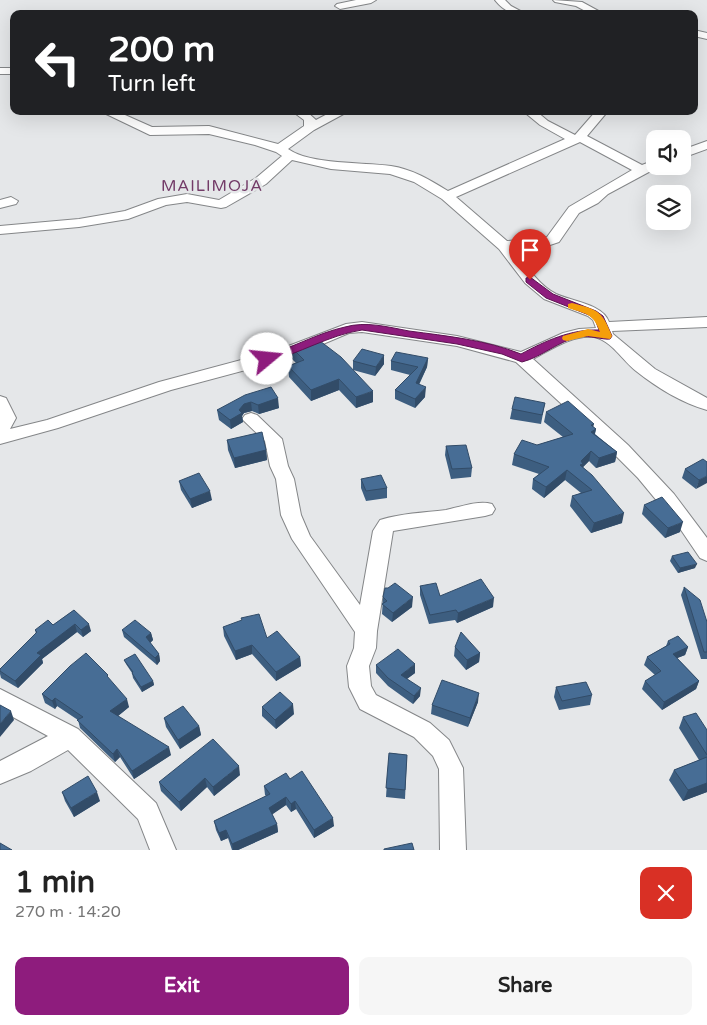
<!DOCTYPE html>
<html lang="en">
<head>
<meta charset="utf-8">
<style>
	:root { --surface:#fff; --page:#f6f6f6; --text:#222; --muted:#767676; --accent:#8e1c7d }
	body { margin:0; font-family:"Varela Round",sans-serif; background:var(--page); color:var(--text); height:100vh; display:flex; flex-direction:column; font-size:19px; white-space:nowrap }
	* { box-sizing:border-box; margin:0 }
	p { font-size:16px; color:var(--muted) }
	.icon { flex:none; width:28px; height:28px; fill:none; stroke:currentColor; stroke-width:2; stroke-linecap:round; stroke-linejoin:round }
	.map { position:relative; height:850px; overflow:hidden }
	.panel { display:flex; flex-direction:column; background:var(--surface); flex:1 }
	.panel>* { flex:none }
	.banner { position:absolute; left:10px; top:10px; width:688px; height:105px; border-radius:10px; box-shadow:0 5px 20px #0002; background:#202124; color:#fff; overflow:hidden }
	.fabs { position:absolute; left:646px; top:130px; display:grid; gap:10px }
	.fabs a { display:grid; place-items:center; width:45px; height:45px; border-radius:10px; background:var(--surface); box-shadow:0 5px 20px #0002; font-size:25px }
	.pin { position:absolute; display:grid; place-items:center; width:42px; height:42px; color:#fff; margin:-51px -21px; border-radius:50% 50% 50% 0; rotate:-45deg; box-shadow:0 0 5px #0007 }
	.pin .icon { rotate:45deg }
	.me { position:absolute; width:55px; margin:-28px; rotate:73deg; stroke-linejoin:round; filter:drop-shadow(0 0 4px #0008) }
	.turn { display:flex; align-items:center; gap:18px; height:105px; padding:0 15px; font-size:22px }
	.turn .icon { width:65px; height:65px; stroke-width:2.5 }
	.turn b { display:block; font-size:35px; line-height:42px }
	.round { display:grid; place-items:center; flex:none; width:52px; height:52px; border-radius:10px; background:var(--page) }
	.overview { display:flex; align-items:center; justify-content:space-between; height:85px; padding:0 15px }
	h1 { font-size:30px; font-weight:800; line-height:38px }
	.action { display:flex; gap:10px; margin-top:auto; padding:10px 15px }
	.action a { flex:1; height:58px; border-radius:10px; background:var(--accent); color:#fff; font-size:20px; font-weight:800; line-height:58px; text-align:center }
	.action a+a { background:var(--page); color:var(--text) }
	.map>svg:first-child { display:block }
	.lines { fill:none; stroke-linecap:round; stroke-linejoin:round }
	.minor-casing { stroke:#848688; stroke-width:2 }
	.minor { fill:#fff; fill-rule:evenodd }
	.wall { fill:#3d5e80 }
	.shaded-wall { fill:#324c68 }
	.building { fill:#476d95; stroke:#324c68 }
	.route { fill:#8e1c7d; stroke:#5c1251 }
	.slow { fill:#f59e0b }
	.labels { text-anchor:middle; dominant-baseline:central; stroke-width:5; stroke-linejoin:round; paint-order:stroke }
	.far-quarter-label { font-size:16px; letter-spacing:1px; fill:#733b68; stroke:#e5e7e9 }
</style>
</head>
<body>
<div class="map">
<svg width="707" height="850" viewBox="0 0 707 850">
	<rect width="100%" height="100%" fill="#e5e7e9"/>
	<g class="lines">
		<defs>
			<g id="minor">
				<path d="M356 0H376L371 3 340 9 335 6 337 4Z"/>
				<path d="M495 0H505L511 6 526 14C511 14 504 11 495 0Z"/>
				<path d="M553 0 582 2 604 14H591L576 6 555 2Z"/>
				<path d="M694 30 707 33V39L694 36Z"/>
				<rect x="0" y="68" width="14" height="6"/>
				<path d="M100 111H116L152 127 209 126 278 144 304 126V120L292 111H306L316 120 333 111H349L314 130 288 149C311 165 362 162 391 166 412 169 430 180 448 191L565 139 540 125 523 111H536L548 121 575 135 596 111H608L587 136 642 165 655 160V166H660L608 194 598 203 579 213 559 242 550 245 514 249C526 265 538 285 556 294 571 301 603 304 609 322L707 317V327L612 331 613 334 655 369 707 398V410C682 403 656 387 636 371 623 361 611 340 594 337 573 334 550 350 533 359L628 445 674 494 707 538V561L700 558 681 530 638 478 591 431 516 362 457 346 362 332 349 333 290 358 171 390 58 428 0 444V396L6 398 16 418 10 429 47 420 159 382 278 350 346 324 362 322 457 336 521 352 563 333 579 329 596 328 593 320 588 316 544 299 525 283 499 249 442 199 414 182 390 174 331 169 292 160 266 184 226 207 221 208 187 202 166 205 128 219 79 227 0 234V226L79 219 125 211 158 199 187 194 219 200 256 178 282 156 276 152 255 145 209 134 150 135ZM580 142 632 170 569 207 547 237 507 241 456 197Z"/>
				<path d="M707 141V149L682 158V150Z"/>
				<path d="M11 197 18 201 16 204 0 208V200Z"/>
				<path d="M251 413 257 415 282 439 288 466 294 479 301 515 310 536 360 605 373 531 380 520C402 513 423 513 446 510 460 507 478 500 492 504L495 509 492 514 485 516 393 531 377 631 376 648 369 666 371 686 376 695 430 723 449 740 463 768 466 850H440L439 769 433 756 414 737 360 709 349 687 347 666 354 648 355 632 292 539 281 515 276 479 270 466 265 441 242 419 245 415Z"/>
				<path d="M0 689 78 729 156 803 176 850H150L138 819 68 750 31 771 0 784V761L48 736 0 710Z"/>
			</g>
		</defs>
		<use href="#minor" class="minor-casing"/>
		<use href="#minor" class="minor"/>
	</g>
	<g class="wall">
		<path d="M292 348 373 402 356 408 339 390 311 401 289 377 288 366 296 363 292 359Z"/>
		<path d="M428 358 427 367 419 385 425 397 415 408 395 399V390L410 375 391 370V361Z"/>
		<path d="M353 361 384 364 375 376 353 370Z"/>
		<path d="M271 387 279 408 259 414 252 411 244 413 242 416 243 422 231 429 219 420 217 410Z"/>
		<path d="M545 403 541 424 510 419 512 409Z"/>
		<path d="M546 412 593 427 596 429 595 434 617 452 615 462 596 468 589 461 583 467 622 523 591 533 570 506 572 496 581 493 565 480 544 498 532 489 533 479 539 474 512 465 514 454 537 445 563 437 544 422Z"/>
		<path d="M227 440 266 450 267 460 235 468 228 450Z"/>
		<path d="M446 446 472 468 471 477 451 479 445 455Z"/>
		<path d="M707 462 696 489 682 478 685 469Z"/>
		<path d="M361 479 387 488V498L366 501 361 488Z"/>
		<path d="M179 481 212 500 192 508 181 490Z"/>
		<path d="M644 505 680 532 665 538 642 514Z"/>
		<path d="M672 556 695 568 678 573 670 561Z"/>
		<path d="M420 586 440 596 493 607 457 623 455 620 429 624 420 595Z"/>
		<path d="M684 587 707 622V659H701L681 595Z"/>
		<path d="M383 597 412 607 392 622 382 614Z"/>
		<path d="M74 610 91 631 83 637 77 632 42 659 43 663 18 688 1 678 0 674V669L36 634 35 630 53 625Z"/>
		<path d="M223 627 267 638 300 657 301 666 276 681 252 654 236 660 224 636Z"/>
		<path d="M122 630 151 633 153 640 150 643 159 654 160 661 157 665 124 637Z"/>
		<path d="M668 641 688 647 685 655 677 658 699 681 696 689 662 710 642 689 645 681 655 675 644 665 647 657 666 646Z"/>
		<path d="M455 647 480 653 479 662 466 670 454 656Z"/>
		<path d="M124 660 153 681 154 685 142 692 133 678 132 673 126 664Z"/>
		<path d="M376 665 415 673 407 679 420 696 413 704 388 686 376 673Z"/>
		<path d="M109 679 129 707 118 716 171 755 134 779 120 757 115 762 80 728 78 720 57 706 55 709 45 703 42 694Z"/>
		<path d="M556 687 592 695 590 705 559 710 554 697Z"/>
		<path d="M478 702 468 727 431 714 432 705Z"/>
		<path d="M262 707 294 714 276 729 262 716Z"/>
		<path d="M683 717 707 730V792L683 801 669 780 674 770 699 760 679 728Z"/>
		<path d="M164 718 199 726 201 735 180 749 166 727Z"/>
		<path d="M389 753 407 755 405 799 386 797Z"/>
		<path d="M240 775 214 796 207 787 181 811 161 791 159 782Z"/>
		<path d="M290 779 334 826 314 838 296 809 291 812 286 805 272 814 277 824 278 832 238 850H232L228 838 221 841 216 830 214 821 266 796 265 795 264 786Z"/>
		<path d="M62 792 100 801 74 817 65 801Z"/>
	</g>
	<g class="shaded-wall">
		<path d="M384 355V364L375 376 376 367Z"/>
		<path d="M428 358 427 367 415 392 416 383Z"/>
		<path d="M339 379V390L311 401V390Z"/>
		<path d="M426 387 425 397 415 408V399Z"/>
		<path d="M373 391V402L356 408V397Z"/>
		<path d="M278 398 279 408 259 414 258 405Z"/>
		<path d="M251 402 252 411 244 413 242 416 243 422 231 429 230 420 244 404Z"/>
		<path d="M594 424 592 431 596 429 593 440 591 425Z"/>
		<path d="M266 450 267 460 235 468 234 458Z"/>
		<path d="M591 451 589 461 582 468 578 475 581 461Z"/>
		<path d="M617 452 615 462 596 468 599 458Z"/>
		<path d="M567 470 565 480 544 498 546 487Z"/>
		<path d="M707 476V483L696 489 699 480Z"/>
		<path d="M210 491 212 500 192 508 190 499Z"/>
		<path d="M624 513 622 523 591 533 594 523Z"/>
		<path d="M683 522 680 532 665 538 668 528Z"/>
		<path d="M697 564 695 568 678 573 680 568Z"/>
		<path d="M413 597 412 607 392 622 393 613Z"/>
		<path d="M494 598 493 607 457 623 458 613Z"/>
		<path d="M75 624 77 632 42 659 43 663 18 688 15 681 37 653Z"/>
		<path d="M89 624 91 631 83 637 81 630Z"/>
		<path d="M151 633 153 640 148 645 146 637Z"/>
		<path d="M252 645V654L236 660 235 651Z"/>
		<path d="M688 647 685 655 670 661 673 654Z"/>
		<path d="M480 653 479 662 466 670 467 660Z"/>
		<path d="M159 654 160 661 157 665 155 658Z"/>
		<path d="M300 657 301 666 276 681V672Z"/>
		<path d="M415 664V673L401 683V675Z"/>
		<path d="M153 681 154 685 142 692 141 687Z"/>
		<path d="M699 681 696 689 662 710 664 702Z"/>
		<path d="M421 688 420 696 413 704 414 696Z"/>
		<path d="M479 693 478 702 468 727 470 718Z"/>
		<path d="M55 698 57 706 55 709 52 701Z"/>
		<path d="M127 699 129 707 113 720 110 711Z"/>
		<path d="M293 704 294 714 276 729 275 720Z"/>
		<path d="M11 711 14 720 0 737V724Z"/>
		<path d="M199 726 201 735 180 749 178 740Z"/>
		<path d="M169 747 171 755 134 779 132 771Z"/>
		<path d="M117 749 120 757 115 762 113 754Z"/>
		<path d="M239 766 240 775 214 796 213 787Z"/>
		<path d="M205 778 207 787 181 811 179 802Z"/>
		<path d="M707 783V792L683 801 688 790Z"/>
		<path d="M97 792 100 801 74 817 71 808Z"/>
		<path d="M286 797V805L270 816 269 808Z"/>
		<path d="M295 801 296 809 291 812V804Z"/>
		<path d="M333 818 334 826 314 838V830Z"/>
		<path d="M277 824 278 832 238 850H233L232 844Z"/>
		<path d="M226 830 228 838 221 841 219 833Z"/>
	</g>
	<g class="building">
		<path d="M320 341 341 357 373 391 356 397 339 379 311 390 288 366 304 360 292 348 307 342 310 345Z"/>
		<path d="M362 349 384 355 376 367 353 361Z"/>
		<path d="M396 352 428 358 416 383 426 387 415 399 395 390 418 367 391 361Z"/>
		<path d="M271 387 278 398 258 405 251 402 244 404 239 410 242 413 230 420 217 410 245 395Z"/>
		<path d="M515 397 545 403 542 415 512 409Z"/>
		<path d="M568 401 594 424 591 425 596 429 591 432 617 452 599 458 591 451 581 461 583 464 580 465 592 475 624 513 594 523 572 496 592 490 567 470 546 487 533 479 549 467 514 454 522 440 537 445 573 434 546 412Z"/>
		<path d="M262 432 266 450 234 458 227 440Z"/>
		<path d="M466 445 472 468 452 469 446 446Z"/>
		<path d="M703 459 707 462V476L699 480 685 469Z"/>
		<path d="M199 473 210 491 190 499 179 481Z"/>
		<path d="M381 475 387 488 366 491 361 479Z"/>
		<path d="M662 497 683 522 668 528 644 505Z"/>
		<path d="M688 552 697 564 680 568 672 556Z"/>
		<path d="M481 579 494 598 458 613 456 610 430 615 420 586 436 583 440 596Z"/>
		<path d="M395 583 413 597 393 613 382 604 387 601 383 597 385 588H388Z"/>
		<path d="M684 587 700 600 707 622V652H704Z"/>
		<path d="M74 610 89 624 81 630 75 624 37 653 41 655 15 681 0 671V669L37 632 35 630 48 620 53 625Z"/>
		<path d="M259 614 267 638 277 631 300 657 276 672 252 645 235 651 223 627 242 620 241 618Z"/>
		<path d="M135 620 151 633 146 637 159 654 155 658 122 630Z"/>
		<path d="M461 632 480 653 467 660 455 647Z"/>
		<path d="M678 636 688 647 673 654 699 681 664 702 645 681 661 671 647 657 670 644 668 641Z"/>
		<path d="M398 649 415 664 401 675 421 688 414 696 388 678 376 665Z"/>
		<path d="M86 653 108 675 107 676 127 699 110 711 169 747 132 771 117 749 113 754 77 720 83 717 55 698 52 701 42 694 70 666Z"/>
		<path d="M135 654 153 681 141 687 132 673 133 672 124 660Z"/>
		<path d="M442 680 479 693 470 718 432 705Z"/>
		<path d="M586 682 592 695 562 701 556 687Z"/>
		<path d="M280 692 293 704 275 720 262 707Z"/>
		<path d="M0 705 11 711 0 724Z"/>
		<path d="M183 706 199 726 178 740 164 718Z"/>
		<path d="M696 713 707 730V755L683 717Z"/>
		<path d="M213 739 239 766 213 787 205 778 179 802 159 782Z"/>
		<path d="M389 753 407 755 405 790 386 788Z"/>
		<path d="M707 757V783L688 790 674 770Z"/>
		<path d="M302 771 333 818 314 830 295 801 291 804 286 797 269 808 277 824 232 844 226 830 219 833 214 821 270 794 264 786 286 773 290 779Z"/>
		<path d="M88 776 97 792 71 808 62 792Z"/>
		<path d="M0 843 12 850H0Z"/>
		<path d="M412 843 414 850H384V849Z"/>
	</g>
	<path class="route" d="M530 277 553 294 596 311 603 316 612 336 610 339C603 340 590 335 579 337 558 341 542 357 522 362L502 354 457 344 362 330C329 335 299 354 267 362L261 359 263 356C291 349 317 333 345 327 366 321 388 327 409 331 447 336 486 340 521 354 545 341 571 329 599 330L595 319 589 315 546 298 526 282V278Z"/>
	<path class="slow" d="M572 303C599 310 602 311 612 336L610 339 588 336 567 341 563 340 562 338 563 336 588 329 600 332C593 313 586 314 568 308V304Z"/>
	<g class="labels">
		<g class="far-quarter-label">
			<text x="212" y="186">MAILIMOJA</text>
		</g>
	</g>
</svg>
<div class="fabs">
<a><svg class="icon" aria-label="sound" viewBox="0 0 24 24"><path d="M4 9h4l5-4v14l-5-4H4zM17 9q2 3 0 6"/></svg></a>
<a><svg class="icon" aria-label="layers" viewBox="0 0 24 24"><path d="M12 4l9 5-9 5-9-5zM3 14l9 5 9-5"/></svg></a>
</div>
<div class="pin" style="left:530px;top:280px;background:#d93025"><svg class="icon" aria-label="arrive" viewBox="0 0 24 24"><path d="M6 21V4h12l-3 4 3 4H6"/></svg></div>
<svg class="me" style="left:267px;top:359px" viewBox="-20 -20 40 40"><circle r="19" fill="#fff"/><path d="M0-13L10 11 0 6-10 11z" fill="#8e1c7d"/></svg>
<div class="banner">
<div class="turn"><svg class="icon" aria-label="left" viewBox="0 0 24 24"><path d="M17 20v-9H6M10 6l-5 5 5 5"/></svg><div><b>200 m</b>Turn left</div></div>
</div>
</div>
<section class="panel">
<div class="overview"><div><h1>1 min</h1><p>270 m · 14:20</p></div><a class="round" style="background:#d93025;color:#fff"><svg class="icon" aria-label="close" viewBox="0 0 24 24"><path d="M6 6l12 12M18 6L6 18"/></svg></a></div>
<div class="action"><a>Exit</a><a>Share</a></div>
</section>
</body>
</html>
